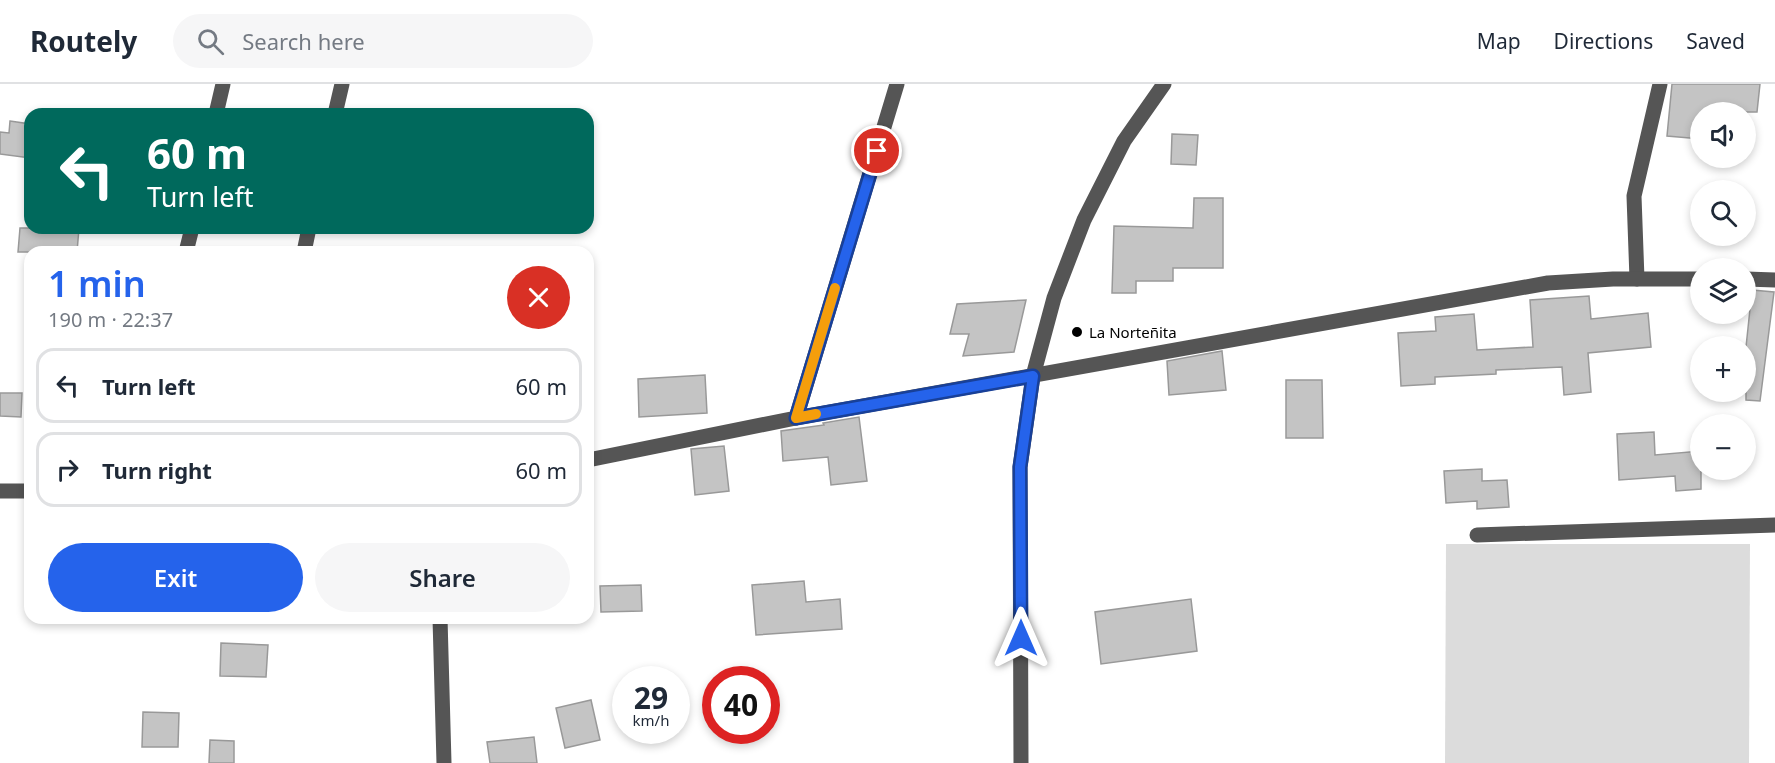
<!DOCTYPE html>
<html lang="en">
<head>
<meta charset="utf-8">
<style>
	:root { --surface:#fff; --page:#f6f6f7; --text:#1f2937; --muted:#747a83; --line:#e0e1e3; --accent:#2563eb }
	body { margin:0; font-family:"Noto Sans",sans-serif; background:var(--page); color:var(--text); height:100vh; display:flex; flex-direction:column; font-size:22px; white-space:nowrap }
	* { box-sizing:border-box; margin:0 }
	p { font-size:20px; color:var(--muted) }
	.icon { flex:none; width:33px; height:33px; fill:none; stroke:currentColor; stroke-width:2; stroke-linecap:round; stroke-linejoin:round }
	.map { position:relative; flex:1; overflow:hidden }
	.details { position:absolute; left:24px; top:162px; width:570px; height:378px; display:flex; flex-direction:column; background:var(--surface); border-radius:18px; box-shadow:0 3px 9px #0003 }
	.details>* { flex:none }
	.hud { position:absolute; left:24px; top:24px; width:570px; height:126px; border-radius:18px; box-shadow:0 3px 9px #0003; background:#00695c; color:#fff; overflow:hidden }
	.tools { position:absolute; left:1690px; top:18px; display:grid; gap:12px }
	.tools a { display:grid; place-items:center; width:66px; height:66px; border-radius:50%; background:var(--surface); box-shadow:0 3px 9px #0003; font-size:30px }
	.speed { position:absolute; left:612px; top:582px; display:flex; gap:12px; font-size:30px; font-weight:700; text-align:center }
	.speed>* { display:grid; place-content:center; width:78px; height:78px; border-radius:50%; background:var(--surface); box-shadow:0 3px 9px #0003; line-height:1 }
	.speed small { font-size:15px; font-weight:400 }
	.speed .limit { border:9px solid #d22; background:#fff; color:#111 }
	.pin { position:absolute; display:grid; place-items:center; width:51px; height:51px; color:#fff; margin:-26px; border:3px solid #fff; border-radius:50%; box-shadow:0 2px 6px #0007 }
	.me { position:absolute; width:66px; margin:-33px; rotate:0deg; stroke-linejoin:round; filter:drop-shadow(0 0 4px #0008) }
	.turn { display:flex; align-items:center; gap:21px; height:126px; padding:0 24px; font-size:27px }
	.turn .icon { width:78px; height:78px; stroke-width:2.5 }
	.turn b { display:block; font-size:42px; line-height:51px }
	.round { display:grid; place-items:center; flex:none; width:63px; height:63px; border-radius:32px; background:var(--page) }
	.head { display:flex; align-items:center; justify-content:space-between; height:102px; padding:0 24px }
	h1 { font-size:36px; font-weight:600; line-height:45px; color:var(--accent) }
	.button { display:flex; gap:12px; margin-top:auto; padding:12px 24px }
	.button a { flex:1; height:69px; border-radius:36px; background:var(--accent); color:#fff; font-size:24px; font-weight:600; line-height:69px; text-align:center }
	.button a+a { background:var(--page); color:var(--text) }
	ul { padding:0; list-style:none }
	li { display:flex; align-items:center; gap:18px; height:75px; margin:0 12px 9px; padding:0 12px; border:3px solid var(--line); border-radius:18px }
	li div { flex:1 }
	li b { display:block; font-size:22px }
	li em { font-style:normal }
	header { display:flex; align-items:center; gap:36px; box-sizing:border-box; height:84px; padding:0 30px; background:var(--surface); border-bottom:2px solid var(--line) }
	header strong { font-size:28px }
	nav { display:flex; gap:33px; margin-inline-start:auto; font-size:21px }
	.search { width:420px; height:54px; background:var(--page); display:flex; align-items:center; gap:15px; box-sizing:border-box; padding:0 21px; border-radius:33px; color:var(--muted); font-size:22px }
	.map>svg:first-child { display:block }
	.green { fill:#dcdcdc }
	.building { fill:#c4c4c4; stroke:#999; stroke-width:1.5 }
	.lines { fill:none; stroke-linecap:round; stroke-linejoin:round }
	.minor { stroke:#555; stroke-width:15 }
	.route-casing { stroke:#184099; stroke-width:15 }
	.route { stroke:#2563eb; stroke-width:10 }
	.slow { stroke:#f59e0b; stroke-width:10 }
	.poi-dot { fill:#000; stroke:#fff; stroke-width:2 }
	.labels { text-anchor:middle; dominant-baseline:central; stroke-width:6; stroke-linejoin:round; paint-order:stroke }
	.poi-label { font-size:15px; fill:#000; stroke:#fff; text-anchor:start }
</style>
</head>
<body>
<header>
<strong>Routely</strong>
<div class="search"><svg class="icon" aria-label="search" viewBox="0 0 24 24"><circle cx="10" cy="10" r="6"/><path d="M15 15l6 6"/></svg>Search here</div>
<nav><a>Map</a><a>Directions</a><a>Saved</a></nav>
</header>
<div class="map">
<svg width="1775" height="679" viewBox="0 0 1775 679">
	<rect width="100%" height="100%" fill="#fff"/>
	<path class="green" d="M1446 460H1750L1749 679H1445Z"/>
	<g class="building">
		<path d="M1672 0H1760L1757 28H1701V55L1667 52Z"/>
		<path d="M10 37 30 40V74L0 70V48L9 49Z"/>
		<path d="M1172 50 1198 51 1196 81 1171 80Z"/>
		<path d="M1194 114H1223V184H1173V197H1136V209H1112L1114 142 1193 144Z"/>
		<path d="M20 144H79L77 168H18Z"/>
		<path d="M1752 206 1774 208 1760 317 1746 316V263Z"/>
		<path d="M1589 212 1591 235 1648 229 1651 263 1588 269 1591 308 1564 311 1562 283 1496 286V290L1435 293V300L1401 302 1398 249 1436 247 1435 233 1474 230 1477 266 1533 263 1530 216Z"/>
		<path d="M1026 216 1014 268 963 272 969 250H950L957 220Z"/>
		<path d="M1222 267 1226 306 1169 311 1167 277Z"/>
		<path d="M705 291 707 329 639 333 638 295Z"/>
		<path d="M1286 296H1322L1323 354H1286Z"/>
		<path d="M0 309H22L21 333 0 332Z"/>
		<path d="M859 333 867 397 831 401 828 373 783 377 781 347 824 341 823 339Z"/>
		<path d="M1654 348 1655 371 1701 367V405L1676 407 1675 392 1619 396 1617 350Z"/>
		<path d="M724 362 729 407 695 411 691 365Z"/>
		<path d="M1482 385V397L1507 396 1509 423 1477 425V417L1446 419 1444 387Z"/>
		<path d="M804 497 806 518 840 515 842 545 756 551 752 501Z"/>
		<path d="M641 501 642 527 601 528 600 502Z"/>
		<path d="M1191 515 1197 567 1101 580 1095 528Z"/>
		<path d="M221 559 268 561 266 593 220 592Z"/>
		<path d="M591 616 600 656 565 664 556 624Z"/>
		<path d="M143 628 179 629 178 663H142Z"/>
		<path d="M534 653 537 679H490L487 658Z"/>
		<path d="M210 656 234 657V679H209Z"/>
	</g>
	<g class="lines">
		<g class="minor">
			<path d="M216 30 223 0"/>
			<path d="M335 30 342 0"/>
			<path d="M186 168 192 144"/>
			<path d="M304 168 309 144"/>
			<path d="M1637 195 1634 112 1660 0"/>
			<path d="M1746 195 1775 196"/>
			<path d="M796 334 897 0"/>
			<path d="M588 376 796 334 1548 199 1613 195H1701"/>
			<path d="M0 407H30"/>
			<path d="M1477 451 1775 441"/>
			<path d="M440 534 444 679"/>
			<path d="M1021 679 1020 383 1033 292 1054 214 1084 136 1124 57 1164 0"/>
		</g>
	</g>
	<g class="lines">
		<defs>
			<path id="route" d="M877 67 796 334 1033 292 1020 383 1021 554"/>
		</defs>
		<use href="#route" class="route-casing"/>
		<use href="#route" class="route"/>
		<path class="slow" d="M816 330 796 334 835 204"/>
	</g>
	<circle class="poi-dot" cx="1077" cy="248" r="6"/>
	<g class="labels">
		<g class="poi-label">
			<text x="1089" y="248">La Norteñita</text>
		</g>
	</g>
</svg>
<div class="tools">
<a><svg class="icon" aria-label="sound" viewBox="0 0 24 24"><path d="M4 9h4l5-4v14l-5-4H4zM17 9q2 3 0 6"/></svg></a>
<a><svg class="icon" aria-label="search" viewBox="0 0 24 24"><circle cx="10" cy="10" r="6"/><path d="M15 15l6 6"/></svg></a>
<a><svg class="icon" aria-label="layers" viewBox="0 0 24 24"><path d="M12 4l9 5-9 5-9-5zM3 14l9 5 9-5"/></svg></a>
<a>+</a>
<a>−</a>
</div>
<div class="speed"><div>29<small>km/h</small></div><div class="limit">40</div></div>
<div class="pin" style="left:877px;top:67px;background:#d93025"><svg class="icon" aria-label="arrive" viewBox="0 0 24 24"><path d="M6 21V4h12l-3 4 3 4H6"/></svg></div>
<svg class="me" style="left:1021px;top:554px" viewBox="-20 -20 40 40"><path d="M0-17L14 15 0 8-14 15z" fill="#2563eb" stroke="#fff" stroke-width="4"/></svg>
<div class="hud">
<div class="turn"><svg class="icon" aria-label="left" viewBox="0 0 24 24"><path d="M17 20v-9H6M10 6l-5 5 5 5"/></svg><div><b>60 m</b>Turn left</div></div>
</div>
<section class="details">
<div class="head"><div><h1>1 min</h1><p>190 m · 22:37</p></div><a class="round" style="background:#d93025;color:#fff"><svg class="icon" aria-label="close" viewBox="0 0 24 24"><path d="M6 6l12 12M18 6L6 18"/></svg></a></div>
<ul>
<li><svg class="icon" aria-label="left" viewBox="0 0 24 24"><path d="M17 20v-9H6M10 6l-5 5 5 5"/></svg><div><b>Turn left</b></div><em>60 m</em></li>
<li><svg class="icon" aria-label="right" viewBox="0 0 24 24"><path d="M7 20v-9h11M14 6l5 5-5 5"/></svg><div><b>Turn right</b></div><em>60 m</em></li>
</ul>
<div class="button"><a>Exit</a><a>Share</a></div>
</section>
</div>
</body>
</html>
